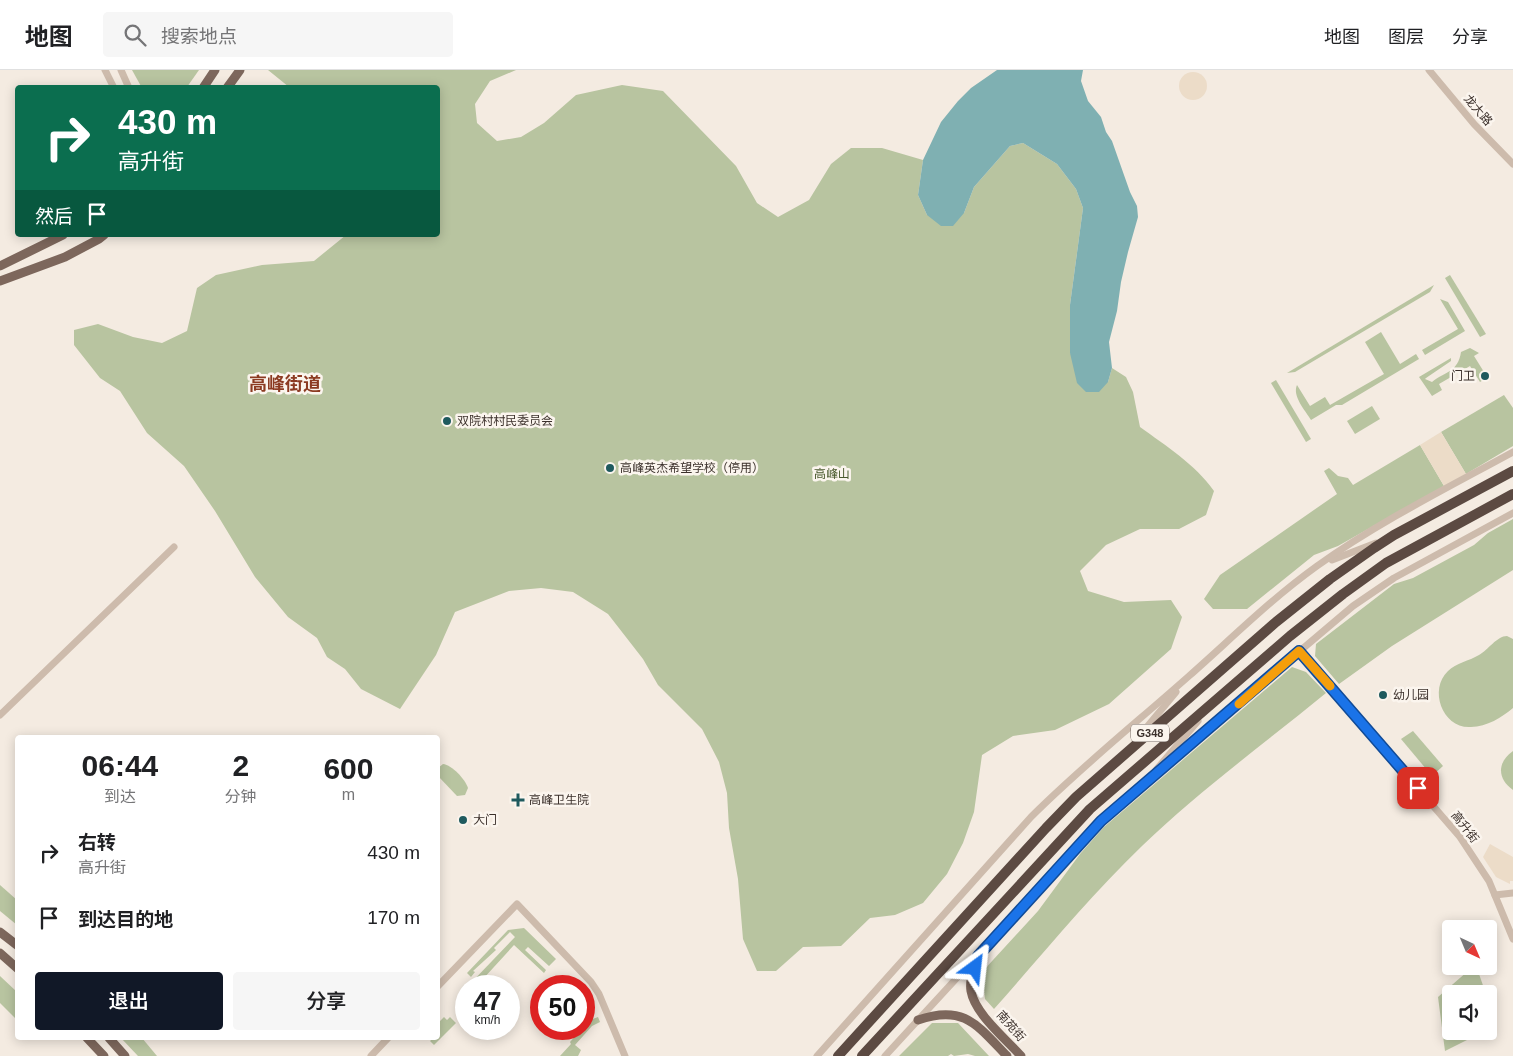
<!DOCTYPE html>
<html lang="zh">
<head>
<meta charset="utf-8">
<style>
	:root { --surface:#fff; --page:#f6f6f6; --text:#202124; --muted:#757577; --line:#e0e0e0; --accent:#111827 }
	body { margin:0; font-family:Arial,"Noto Sans SC",sans-serif; background:var(--page); color:var(--text); height:100vh; display:flex; flex-direction:column; font-size:19px; white-space:nowrap }
	* { box-sizing:border-box; margin:0 }
	p { font-size:16px; color:var(--muted) }
	.icon { flex:none; width:28px; height:28px; fill:none; stroke:currentColor; stroke-width:2; stroke-linecap:round; stroke-linejoin:round }
	.map { position:relative; flex:1; overflow:hidden }
	.panel { position:absolute; left:15px; top:665px; width:425px; height:305px; display:flex; flex-direction:column; background:var(--surface); border-radius:5px; box-shadow:0 2px 12px #0003 }
	.panel>* { flex:none }
	.guide { position:absolute; left:15px; top:15px; width:425px; height:152px; border-radius:5px; box-shadow:0 2px 12px #0003; background:#0b6e4f; color:#fff; overflow:hidden }
	.needle { width:32px; rotate:136deg }
	.tools { position:absolute; left:1442px; top:850px; display:grid; gap:10px }
	.tools a { display:grid; place-items:center; width:55px; height:55px; border-radius:5px; background:var(--surface); box-shadow:0 2px 12px #0003; font-size:25px }
	.speed { position:absolute; left:455px; top:905px; display:flex; gap:10px; font-size:25px; font-weight:700; text-align:center }
	.speed>* { display:grid; place-content:center; width:65px; height:65px; border-radius:50%; background:var(--surface); box-shadow:0 2px 12px #0003; line-height:1 }
	.speed small { font-size:12px; font-weight:400 }
	.speed .limit { border:8px solid #d22; background:#fff; color:#111 }
	.pin { position:absolute; display:grid; place-items:center; width:42px; height:42px; color:#fff; margin:-21px; border-radius:10px; box-shadow:0 2px 8px #0006 }
	.me { position:absolute; width:55px; margin:-28px; rotate:30deg; stroke-linejoin:round; filter:drop-shadow(0 0 4px #0008) }
	.turn { display:flex; align-items:center; gap:18px; height:105px; padding:0 20px; font-size:22px }
	.turn .icon { width:65px; height:65px; stroke-width:2.5 }
	.turn b { display:block; font-size:35px; line-height:42px }
	.then { display:flex; align-items:center; height:48px; padding:0 20px; background:#0003; gap:10px; font-size:19px }
	.eta { display:flex; justify-content:space-evenly; align-items:center; height:85px; text-align:center }
	.eta b { font-size:30px; font-weight:600; line-height:35px }
	.action { display:flex; gap:10px; margin-top:auto; padding:10px 20px }
	.action a { flex:1; height:58px; border-radius:5px; background:var(--accent); color:#fff; font-size:20px; font-weight:600; line-height:58px; text-align:center }
	.action a+a { background:var(--page); color:var(--text) }
	ul { padding:0; list-style:none }
	li { display:flex; align-items:center; gap:15px; height:65px; padding:0 20px }
	li div { flex:1 }
	li b { display:block; font-size:19px }
	li em { font-style:normal }
	header { display:flex; align-items:center; gap:30px; box-sizing:border-box; height:70px; padding:0 25px; background:var(--surface); border-bottom:1px solid var(--line) }
	header strong { font-size:24px }
	nav { display:flex; gap:28px; margin-inline-start:auto; font-size:18px }
	.search { width:350px; height:45px; background:var(--page); display:flex; align-items:center; gap:12px; box-sizing:border-box; padding:0 18px; border-radius:5px; color:var(--muted); font-size:19px }
	.map>svg:first-child { display:block }
	.green { fill:#b8c4a0 }
	.plaza { fill:#ecdcc8 }
	.water { fill:#7fb0b2 }
	.lines { fill:none; stroke-linecap:round; stroke-linejoin:round }
	.minor { stroke:#cdbbac; stroke-width:7 }
	.major { stroke:#7d675c; stroke-width:9 }
	.highway { stroke:#5c4a42; stroke-width:10 }
	.route-casing { stroke:#114b97; stroke-width:12 }
	.route { stroke:#1a73e8; stroke-width:9 }
	.slow { stroke:#f59e0b; stroke-width:9 }
	.poi-dot { fill:#1f5a5e; stroke:#fbf5ee; stroke-width:2 }
	.labels { text-anchor:middle; dominant-baseline:central; stroke-width:5; stroke-linejoin:round; paint-order:stroke }
	.shield { fill:#fbf5ee; stroke:#756b66; stroke-width:1 }
	.shield-label { font-size:11px; font-weight:bold; fill:#3b302b }
	.street-label { font-size:12px; fill:#3b302b; stroke:#fbf5ee }
	.poi-label { font-size:12px; fill:#3b302b; stroke:#fbf5ee; text-anchor:start }
	.park-label { font-size:12px; fill:#4a5a2e; stroke:#fbf5ee }
	.district-label { font-size:18px; font-weight:bold; fill:#8c3b22; stroke:#fbf5ee }
</style>
</head>
<body>
<header>
<strong>地图</strong>
<div class="search"><svg class="icon" aria-label="search" viewBox="0 0 24 24"><circle cx="10" cy="10" r="6"/><path d="M15 15l6 6"/></svg>搜索地点</div>
<nav><a>地图</a><a>图层</a><a>分享</a></nav>
</header>
<div class="map">
<svg width="1513" height="986" viewBox="0 0 1513 986">
	<rect width="100%" height="100%" fill="#f4ebe1"/>
	<g class="green">
		<path d="M132 0H199L187 17 142 18Z"/>
		<path d="M268 0H516L490 11 475 34 477 53 497 71 521 67 544 53 576 25 622 15 663 21 736 96 757 133 778 147 809 130 831 94 851 78H882L923 90 918 125 927 145 964 143 974 117 1010 76 1023 73 1057 94 1076 119 1083 138 1070 235V283L1108 312 1112 298 1126 307 1133 322 1140 357C1166 376 1195 394 1214 421L1206 445 1179 459H1140L1106 475 1080 501 1088 521 1124 532 1171 530 1182 547 1171 579 1109 634 1055 660 1013 666 982 685 974 742 963 773 947 804 923 833 895 845 870 848 841 876 803 877 776 901H757L743 869 738 809 729 758 727 723 719 692 702 659 658 615 643 589 608 544 573 522 541 518 509 521 455 542 436 585 400 639 361 619 345 599 327 587 317 568 288 547 255 507 215 441 184 396 147 363 120 321 100 308 74 275V260L98 254 133 267 162 273 187 261 197 218 216 205 262 195 314 191 346 165H438V18L289 17Z"/>
		<path d="M1450 205 1486 264 1480 267 1445 208Z"/>
		<path d="M1434 215 1430 222 1295 302 1287 303Z"/>
		<path d="M1440 229 1448 232 1465 261 1425 285 1422 280 1458 259Z"/>
		<path d="M1381 262 1400 294 1416 284 1419 289 1342 335H1336L1311 350C1305 340 1292 326 1297 315L1310 336 1325 327 1330 335 1384 304 1365 272Z"/>
		<path d="M1470 278 1479 283 1474 286 1484 302 1479 304 1483 310 1480 312 1470 296 1439 314 1442 320 1432 326 1419 307 1451 288V291L1426 308 1425 309 1432 312C1446 301 1458 302 1461 282Z"/>
		<path d="M1276 310 1311 369 1306 372 1271 313Z"/>
		<path d="M1504 325 1513 338V376L1466 404 1441 362Z"/>
		<path d="M1372 336 1380 349 1355 364 1347 351Z"/>
		<path d="M1420 375 1444 416 1338 476 1314 485 1247 539H1213L1204 529 1220 505 1337 424 1324 401 1329 398 1338 406 1348 408 1353 415Z"/>
		<path d="M1513 449V500L1392 576 1339 614 1315 586 1316 574 1394 514 1413 508 1474 475 1488 463Z"/>
		<path d="M1507 566 1513 569V638C1502 647 1487 657 1471 657 1443 659 1428 620 1448 601 1456 593 1469 591 1479 585 1488 580 1497 566 1507 566Z"/>
		<path d="M1292 597 1306 602 1326 623C1265 673 1198 722 1142 776 1089 827 1043 884 994 939L985 929 982 902 1038 841 1080 784 1104 757Z"/>
		<path d="M1413 661 1443 696 1432 706 1401 669Z"/>
		<path d="M1513 681V720C1497 709 1497 692 1513 681Z"/>
		<path d="M443 694C452 695 465 709 468 718L465 725 457 726 438 706V698Z"/>
		<path d="M0 815 17 830V855L0 841Z"/>
		<path d="M524 858 556 889 549 896 528 877 525 880 546 900 544 903 514 875 483 909 489 915V916H468L515 867 510 862 494 878 496 880 473 901 475 902 471 907 467 903 508 860Z"/>
		<path d="M1472 900 1479 904 1486 924H1451V961H1485L1445 981 1438 927 1468 901Z"/>
		<path d="M0 906 17 922V950L0 933Z"/>
		<path d="M444 947 447 950 450 947 456 953 434 975 430 971 433 968H438V953Z"/>
		<path d="M598 947 600 952 592 956 575 975 581 980 578 986H560L571 974 570 972 590 950Z"/>
		<path d="M932 953H958L989 986H975L968 984 954 986 951 984 948 986H899Z"/>
		<path d="M121 968H142L157 986H138Z"/>
	</g>
	<g class="plaza">
		<circle cx="1193" cy="16" r="14"/>
		<path d="M1441 362 1466 404 1444 416 1420 375Z"/>
		<path d="M1490 774 1513 787V811H1510V814L1496 807 1483 787Z"/>
	</g>
	<path class="water" d="M997 0H1083L1081 11 1088 31 1101 47 1106 62 1112 71 1130 122 1137 136 1138 147 1128 182 1121 212 1117 241 1109 272 1112 298 1108 312 1099 322H1086L1077 313 1070 283V235L1083 138 1076 119 1057 94 1023 73 1010 76 974 117 964 143 953 156H941L927 145 918 125 923 90 941 52 958 31 971 18Z"/>
	<g class="lines">
		<g class="minor">
			<path d="M105 0 114 18"/>
			<path d="M121 0 129 18"/>
			<path d="M1429 0 1474 54 1513 94"/>
			<path d="M1332 490 1376 473"/>
			<path d="M1299 581 1460 767 1489 811 1513 869"/>
			<path d="M0 645 174 477"/>
			<path d="M1137 669 1176 622"/>
			<path d="M1156 700 1198 651"/>
			<path d="M1495 825 1513 823"/>
			<path d="M438 916 517 834 591 912 599 924 625 986"/>
			<path d="M371 986 388 968"/>
			<path d="M817 986 1031 747C1081 697 1136 653 1189 606 1231 569 1271 529 1317 496 1379 452 1447 418 1513 382"/>
			<path d="M885 986 1101 751 1142 715 1353 536 1394 508 1513 443"/>
		</g>
		<g class="major">
			<path d="M203 18 215 0"/>
			<path d="M227 18 240 0"/>
			<path d="M0 196 63 165"/>
			<path d="M0 211 65 187 99 169 104 165"/>
			<path d="M0 862 18 876"/>
			<path d="M0 883 18 899"/>
			<path d="M978 886C975 897 969 909 971 921 975 944 1006 969 1021 986"/>
			<path d="M918 950C964 934 977 955 1007 986"/>
			<path d="M87 968 104 986"/>
			<path d="M109 968 125 986"/>
		</g>
		<g class="highway">
			<path d="M838 986 1046 758 1076 727 1276 552 1330 509 1374 478 1394 465 1513 401"/>
			<path d="M862 986 1090 739 1290 566 1343 524 1386 493 1513 424"/>
		</g>
	</g>
	<g class="lines">
		<defs>
			<path id="route" d="M975 898 978 886 1101 751 1299 581 1418 718"/>
		</defs>
		<use href="#route" class="route-casing"/>
		<use href="#route" class="route"/>
		<path class="slow" d="M1239 634 1299 581 1330 616"/>
	</g>
	<g class="poi-dot">
		<circle cx="1485" cy="306" r="5"/>
		<circle cx="447" cy="351" r="5"/>
		<circle cx="610" cy="398" r="5"/>
		<circle cx="1383" cy="625" r="5"/>
		<path d="M515.5 722.5h5v5h5v5h-5v5h-5v-5h-5v-5h5z"/>
		<circle cx="463" cy="750" r="5"/>
	</g>
	<g class="labels">
		<rect class="shield" x="1131" y="654.5" width="38" height="17" rx="4"/>
		<g class="shield-label">
			<text x="1150" y="663">G348</text>
		</g>
		<g class="street-label">
			<text transform="translate(1478 40) rotate(49)">龙大路</text>
			<text transform="translate(1465 757) rotate(52)">高升街</text>
			<text transform="translate(1011 956) rotate(48)">南苑街</text>
		</g>
		<g class="poi-label">
			<text x="1475" y="306" text-anchor="end">门卫</text>
			<text x="457" y="351">双院村村民委员会</text>
			<text x="620" y="398">高峰英杰希望学校（停用）</text>
			<text x="1393" y="625">幼儿园</text>
			<text x="529" y="730">高峰卫生院</text>
			<text x="473" y="750">大门</text>
		</g>
		<g class="park-label">
			<text x="832" y="404">高峰山</text>
		</g>
		<g class="district-label">
			<text x="285" y="314">高峰街道</text>
		</g>
	</g>
</svg>
<div class="tools">
<a><svg class="needle" viewBox="-14 -14 28 28"><path d="M0-13l5 13h-10z" fill="#e53935"/><path d="M0 13l5-13h-10z" fill="#757577"/></svg></a>
<a><svg class="icon" aria-label="sound" viewBox="0 0 24 24"><path d="M4 9h4l5-4v14l-5-4H4zM17 9q2 3 0 6"/></svg></a>
</div>
<div class="speed"><div>47<small>km/h</small></div><div class="limit">50</div></div>
<div class="pin" style="left:1418px;top:718px;background:#d93025"><svg class="icon" aria-label="arrive" viewBox="0 0 24 24"><path d="M6 21V4h12l-3 4 3 4H6"/></svg></div>
<svg class="me" style="left:975px;top:898px" viewBox="-20 -20 40 40"><path d="M0-17L14 15 0 8-14 15z" fill="#1a73e8" stroke="#fff" stroke-width="4"/></svg>
<div class="guide">
<div class="turn"><svg class="icon" aria-label="right" viewBox="0 0 24 24"><path d="M7 20v-9h11M14 6l5 5-5 5"/></svg><div><b>430 m</b>高升街</div></div>
<div class="then">然后<svg class="icon" aria-label="arrive" viewBox="0 0 24 24"><path d="M6 21V4h12l-3 4 3 4H6"/></svg></div>
</div>
<section class="panel">
<div class="eta">
<div><b>06:44</b><p>到达</p></div>
<div><b>2</b><p>分钟</p></div>
<div><b>600</b><p>m</p></div>
</div>
<ul>
<li><svg class="icon" aria-label="right" viewBox="0 0 24 24"><path d="M7 20v-9h11M14 6l5 5-5 5"/></svg><div><b>右转</b><p>高升街</p></div><em>430 m</em></li>
<li><svg class="icon" aria-label="arrive" viewBox="0 0 24 24"><path d="M6 21V4h12l-3 4 3 4H6"/></svg><div><b>到达目的地</b></div><em>170 m</em></li>
</ul>
<div class="action"><a>退出</a><a>分享</a></div>
</section>
</div>
</body>
</html>
